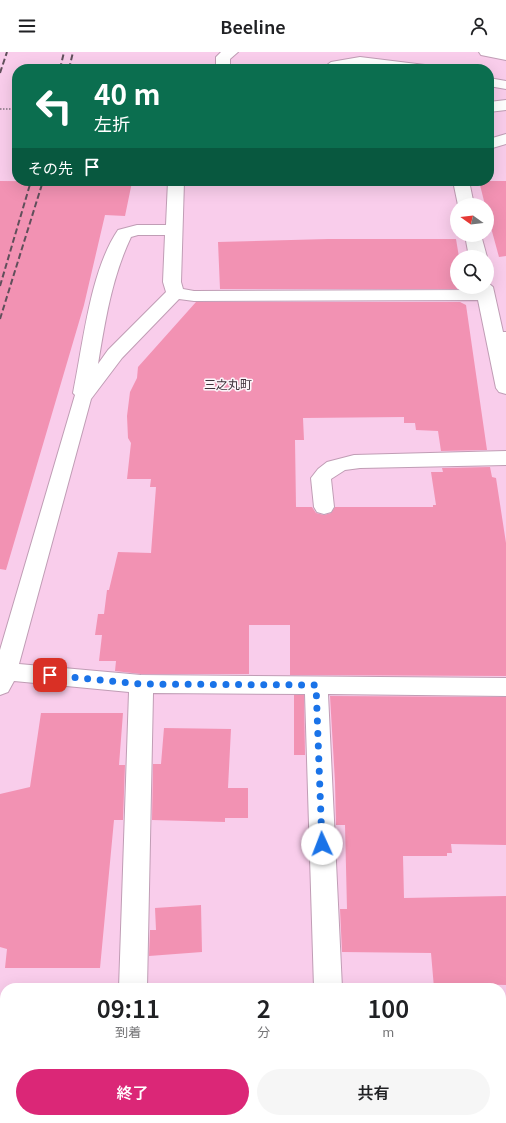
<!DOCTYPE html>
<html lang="ja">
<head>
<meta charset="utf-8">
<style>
	:root { --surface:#fff; --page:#f6f6f6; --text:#202124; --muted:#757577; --accent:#db2777 }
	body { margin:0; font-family:Georgia,"Noto Sans JP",serif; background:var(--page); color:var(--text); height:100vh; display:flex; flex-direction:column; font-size:15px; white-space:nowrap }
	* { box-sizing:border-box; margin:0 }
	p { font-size:13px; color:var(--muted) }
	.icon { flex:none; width:22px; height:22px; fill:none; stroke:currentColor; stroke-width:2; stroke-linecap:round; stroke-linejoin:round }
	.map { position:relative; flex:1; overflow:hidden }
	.drawer { position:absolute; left:0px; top:931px; width:506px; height:140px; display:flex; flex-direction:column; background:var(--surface); border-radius:16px 16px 0 0; box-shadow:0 4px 16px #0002 }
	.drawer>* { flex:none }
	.hud { position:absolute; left:12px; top:12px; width:482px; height:122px; border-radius:16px; box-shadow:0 4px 16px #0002; background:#0b6e4f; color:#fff; overflow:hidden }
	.needle { width:26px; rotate:284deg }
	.fabs { position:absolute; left:450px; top:146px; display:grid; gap:8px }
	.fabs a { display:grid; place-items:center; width:44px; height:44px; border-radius:50%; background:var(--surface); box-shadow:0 4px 16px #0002; font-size:20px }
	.pin { position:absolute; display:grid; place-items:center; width:34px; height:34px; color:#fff; margin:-17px; border-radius:8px; box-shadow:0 2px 6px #0006 }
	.me { position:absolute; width:44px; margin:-22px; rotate:358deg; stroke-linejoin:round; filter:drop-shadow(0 0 3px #0008) }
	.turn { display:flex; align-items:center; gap:14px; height:84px; padding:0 16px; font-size:18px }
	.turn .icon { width:52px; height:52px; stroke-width:2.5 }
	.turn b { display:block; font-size:28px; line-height:34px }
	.then { display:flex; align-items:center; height:38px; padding:0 16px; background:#0003; gap:8px; font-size:15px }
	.eta { display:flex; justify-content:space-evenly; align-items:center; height:68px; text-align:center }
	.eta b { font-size:24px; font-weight:600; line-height:28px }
	.cta { display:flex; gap:8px; margin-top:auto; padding:8px 16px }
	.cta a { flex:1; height:46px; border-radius:24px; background:var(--accent); color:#fff; font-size:16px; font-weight:600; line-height:46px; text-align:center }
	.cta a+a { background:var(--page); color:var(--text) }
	header { display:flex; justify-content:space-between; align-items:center; height:52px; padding:0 16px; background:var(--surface); font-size:18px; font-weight:600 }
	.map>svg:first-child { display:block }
	.built { fill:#f9cdeb; fill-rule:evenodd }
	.building { fill:#f292b3 }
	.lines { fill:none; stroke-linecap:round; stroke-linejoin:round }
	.minor-casing { stroke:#c09db5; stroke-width:2 }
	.path { stroke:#a18a9a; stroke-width:2; stroke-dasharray:1.5 1.5; stroke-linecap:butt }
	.minor { fill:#fff; fill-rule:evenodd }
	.rail { stroke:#604f5b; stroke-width:2; stroke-dasharray:6 3; stroke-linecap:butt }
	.route { stroke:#1a73e8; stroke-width:7; stroke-dasharray:0 12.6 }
	.labels { text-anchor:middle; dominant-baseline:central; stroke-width:3; stroke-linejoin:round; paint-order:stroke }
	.neighbourhood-label { font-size:12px; fill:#3f313b; stroke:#fcf4f9 }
</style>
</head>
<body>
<header><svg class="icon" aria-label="menu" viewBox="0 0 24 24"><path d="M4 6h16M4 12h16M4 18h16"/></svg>Beeline<svg class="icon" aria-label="person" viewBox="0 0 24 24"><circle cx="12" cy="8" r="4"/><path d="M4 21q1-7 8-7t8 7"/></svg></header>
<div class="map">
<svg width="506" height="1071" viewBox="0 0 506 1071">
	<rect width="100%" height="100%" fill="#fddff3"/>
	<path class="built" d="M0 0H506V1071H0ZM17 17H489V129H17ZM457 153H487V183H457ZM457 205H487V235H457ZM5 936H501V1066H5Z"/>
	<g class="building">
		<path d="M0 129 132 130 125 164 105 163 84 253 6 518 0 517Z"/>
		<path d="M479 129H506V204L499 205 487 161V153H485Z"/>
		<path d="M328 187H456L459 205H457V237H220L218 190Z"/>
		<path d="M196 250H460L466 253 487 398 441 399 438 379 416 378 415 371H404V365L303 366 304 388H295L296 455H312L316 461 324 463 331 461 335 455H433V453H436L431 420H443L442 416 490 415 492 425 496 426 506 491V624L290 623V573H249V622H141L115 619 116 609H99L102 583H95L98 562H104L107 538H109L118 500 151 501 156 435H150L151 427H127L131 391 128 386 127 364 130 340 137 326 138 315Z"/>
		<path d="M294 643H304L305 703H294Z"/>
		<path d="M330 644 506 645V793L451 792 452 801H447V804H403L404 846 506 844V933L468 932 469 936H434L431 901 342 900 340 857H347L345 773H336L335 730Z"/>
		<path d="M41 661H123L119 713H125L123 768H114L100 916H5L7 897 0 895V742L30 735Z"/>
		<path d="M164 676 231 677 228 736H248V766H225V770L152 768 153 712H161Z"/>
		<path d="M201 853 202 900 149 904 150 878H156L155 856Z"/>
	</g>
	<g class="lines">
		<defs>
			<g id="minor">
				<path d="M221 0H238L230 7V17H216V5Z"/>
				<path d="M479 0H506V8L481 3Z"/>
				<path d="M360 5 425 13 430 14 432 17H396L360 14 322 17 331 10Z"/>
				<path d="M489 26 506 29V37L489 34Z"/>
				<path d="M506 48V58L489 60V50Z"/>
				<path d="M506 82V92L489 97V87Z"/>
				<path d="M168 129H184L181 230 183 237 194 239 476 238 475 235H487V230L493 235 503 280H506V342L499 340 496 336 478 248 194 249 179 247 122 306 91 347 19 612 141 623 506 626V644L328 642 342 936H314L305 642 153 641 147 936H119L129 640 14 629 8 640 0 643V598L75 343 73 341C83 293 90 219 118 178L137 173H166ZM138 183H165L163 230 166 240 108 298 98 312C105 269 112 225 131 185Z"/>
				<path d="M453 129H469L474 153H458Z"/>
				<path d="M465 183H481L487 205H469Z"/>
				<path d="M506 399V413L360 416 345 418 331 427 334 455 331 460 324 462 317 460 314 455 311 426 318 417 327 410 354 403Z"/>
				<rect x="114" y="1066" width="30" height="5"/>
				<rect x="318" y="1066" width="30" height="5"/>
			</g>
		</defs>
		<use href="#minor" class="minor-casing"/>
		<path class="path" d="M0 57H17"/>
		<use href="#minor" class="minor"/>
		<g class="rail">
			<path d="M60 17 64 0"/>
			<path d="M69 17 73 0"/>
			<path d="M0 21 7 0"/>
			<path d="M0 234 31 129"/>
			<path d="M0 267 43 129"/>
		</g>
	</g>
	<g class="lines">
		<path class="route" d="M50 623 141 632 316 633 322 792"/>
	</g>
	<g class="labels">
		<g class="neighbourhood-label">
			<text x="228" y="331">三之丸町</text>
		</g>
	</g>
</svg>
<div class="fabs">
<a><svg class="needle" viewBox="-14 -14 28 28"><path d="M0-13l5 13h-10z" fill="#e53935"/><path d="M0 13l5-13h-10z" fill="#757577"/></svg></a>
<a><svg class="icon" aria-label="search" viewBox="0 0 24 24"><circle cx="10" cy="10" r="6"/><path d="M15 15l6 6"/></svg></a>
</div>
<div class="pin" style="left:50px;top:623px;background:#d93025"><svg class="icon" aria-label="arrive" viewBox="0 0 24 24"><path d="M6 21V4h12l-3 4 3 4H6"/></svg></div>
<svg class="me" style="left:322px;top:792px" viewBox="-20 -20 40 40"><circle r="19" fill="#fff"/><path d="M0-13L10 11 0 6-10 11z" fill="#1a73e8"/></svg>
<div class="hud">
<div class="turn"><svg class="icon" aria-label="left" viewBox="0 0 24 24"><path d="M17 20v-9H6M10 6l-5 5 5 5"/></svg><div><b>40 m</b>左折</div></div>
<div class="then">その先<svg class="icon" aria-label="arrive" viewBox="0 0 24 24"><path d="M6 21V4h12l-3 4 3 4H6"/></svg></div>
</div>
<section class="drawer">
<div class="eta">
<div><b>09:11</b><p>到着</p></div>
<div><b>2</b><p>分</p></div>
<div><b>100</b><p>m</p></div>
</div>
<div class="cta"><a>終了</a><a>共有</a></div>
</section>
</div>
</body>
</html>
